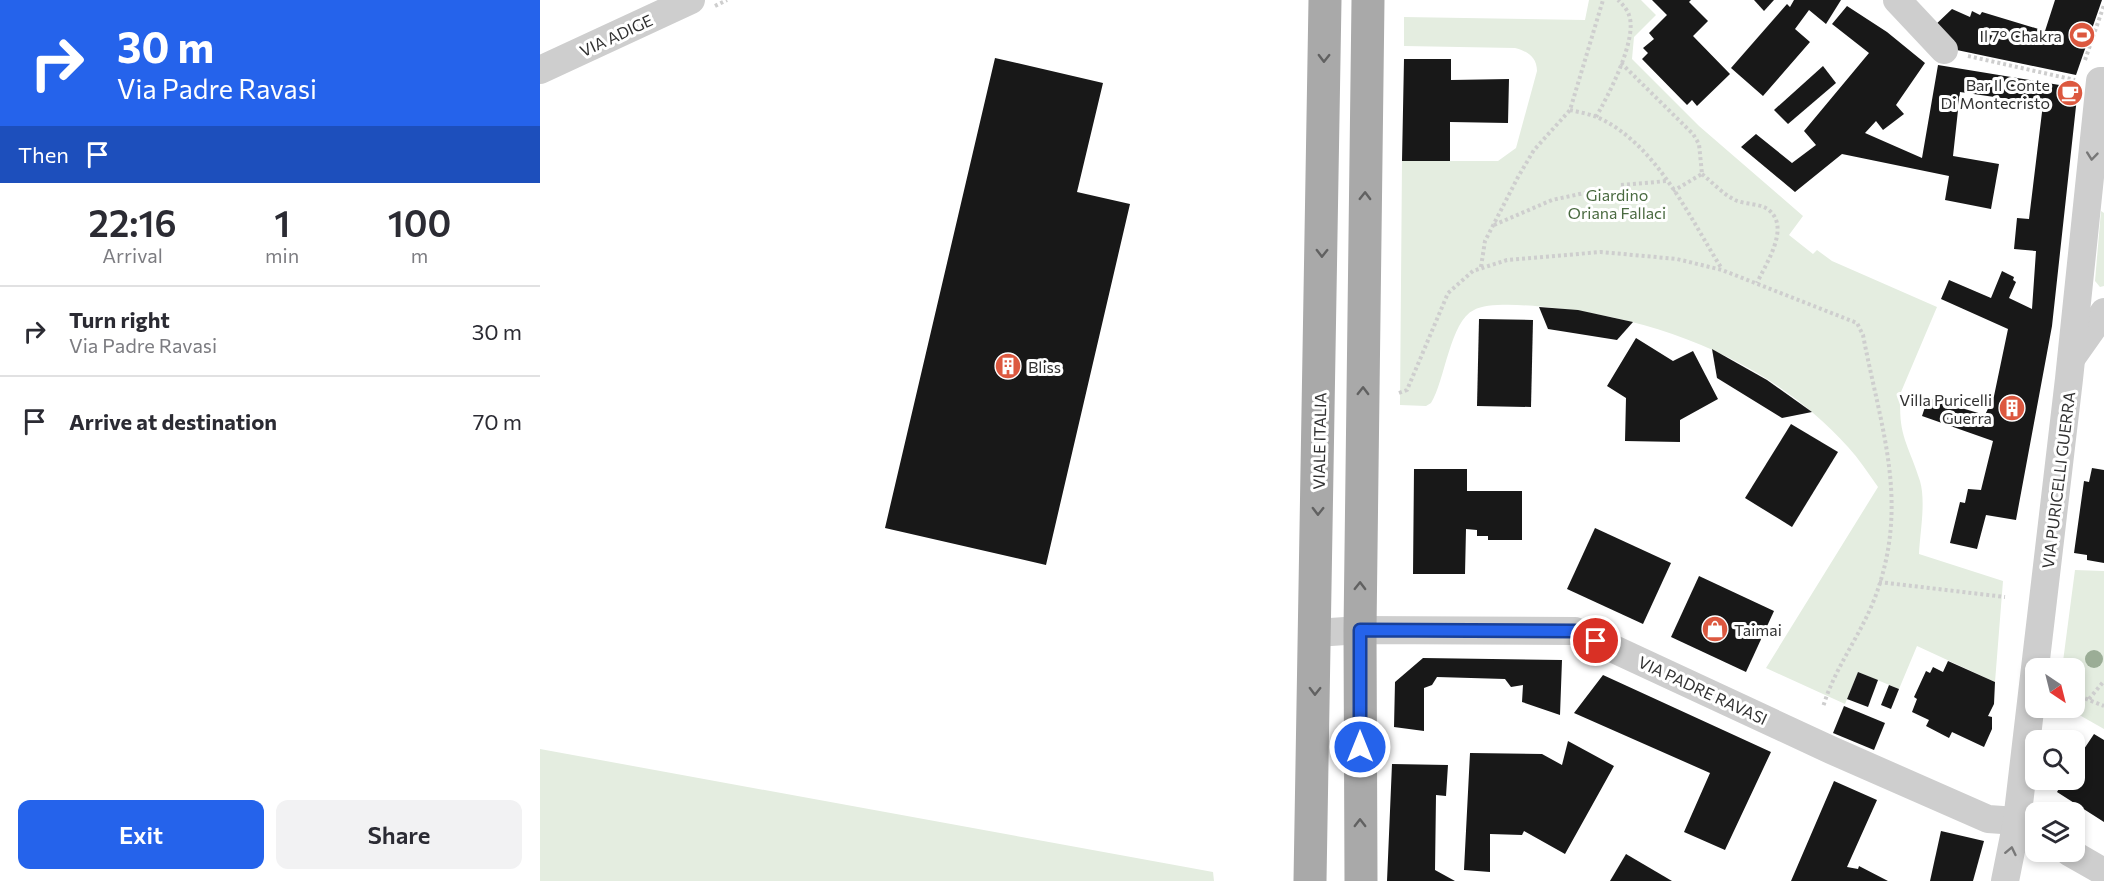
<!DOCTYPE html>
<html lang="en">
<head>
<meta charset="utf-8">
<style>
	:root { --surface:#fff; --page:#f2f2f3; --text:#2b2b33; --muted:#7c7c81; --line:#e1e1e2; --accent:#2563eb }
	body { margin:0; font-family:Commissioner,sans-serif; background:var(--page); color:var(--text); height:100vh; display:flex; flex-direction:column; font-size:22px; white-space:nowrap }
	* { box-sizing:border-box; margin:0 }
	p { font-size:20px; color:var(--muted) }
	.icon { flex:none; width:33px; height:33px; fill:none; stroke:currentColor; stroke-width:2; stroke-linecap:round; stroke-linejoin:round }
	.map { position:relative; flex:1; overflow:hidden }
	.side { display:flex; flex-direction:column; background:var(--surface); width:540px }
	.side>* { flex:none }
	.hud { background:#2563eb; color:#fff; overflow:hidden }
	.needle { width:39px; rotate:145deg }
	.tools { position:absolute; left:1485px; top:658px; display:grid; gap:12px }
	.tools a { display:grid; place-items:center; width:60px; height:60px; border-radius:12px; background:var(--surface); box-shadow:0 3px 9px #0003; font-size:30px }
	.pin { position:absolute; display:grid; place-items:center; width:51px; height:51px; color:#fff; margin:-26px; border:3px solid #fff; border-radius:50%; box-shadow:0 2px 6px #0007 }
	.me { position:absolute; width:66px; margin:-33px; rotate:0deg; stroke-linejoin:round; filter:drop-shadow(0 0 4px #0008) }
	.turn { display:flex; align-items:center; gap:21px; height:126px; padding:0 18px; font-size:27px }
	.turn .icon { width:78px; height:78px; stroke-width:2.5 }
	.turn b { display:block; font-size:42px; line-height:51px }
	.then { display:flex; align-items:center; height:57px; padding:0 18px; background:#0003; gap:12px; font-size:22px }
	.eta { display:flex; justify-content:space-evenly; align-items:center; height:102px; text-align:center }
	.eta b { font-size:36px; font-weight:600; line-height:42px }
	.action { display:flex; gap:12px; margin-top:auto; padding:12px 18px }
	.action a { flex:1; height:69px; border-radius:12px; background:var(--accent); color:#fff; font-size:24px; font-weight:600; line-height:69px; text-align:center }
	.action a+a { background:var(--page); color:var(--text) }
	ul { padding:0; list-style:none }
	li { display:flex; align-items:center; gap:18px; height:90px; padding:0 18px; border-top:2px solid var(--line) }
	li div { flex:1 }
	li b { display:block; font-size:22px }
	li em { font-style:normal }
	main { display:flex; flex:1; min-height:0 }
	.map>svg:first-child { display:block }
	.green { fill:#e4ede0 }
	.building { fill:#181818 }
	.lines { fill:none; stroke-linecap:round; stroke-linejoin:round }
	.path { stroke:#cecece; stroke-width:4; stroke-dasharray:3 3; stroke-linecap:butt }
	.street { stroke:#cecece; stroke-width:28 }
	.primary { stroke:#a9a9a9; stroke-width:33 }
	.tree { fill:#9bad96 }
	.oneway { stroke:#616161 }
	.oneway2 { stroke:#787878 }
	.route-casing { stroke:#184099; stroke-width:15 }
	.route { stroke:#2563eb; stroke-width:10 }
	.labels { text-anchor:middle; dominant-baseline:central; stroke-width:6; stroke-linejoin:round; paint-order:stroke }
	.street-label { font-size:16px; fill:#313131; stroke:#fff }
	.poi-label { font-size:16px; fill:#313131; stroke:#fff; text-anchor:end }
	.park-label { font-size:16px; fill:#4a6a40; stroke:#fff }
</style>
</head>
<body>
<main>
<section class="side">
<div class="hud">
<div class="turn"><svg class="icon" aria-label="right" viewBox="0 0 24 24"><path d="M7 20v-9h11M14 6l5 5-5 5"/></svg><div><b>30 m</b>Via Padre Ravasi</div></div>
<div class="then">Then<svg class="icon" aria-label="arrive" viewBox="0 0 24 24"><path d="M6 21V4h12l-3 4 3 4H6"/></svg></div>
</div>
<div class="eta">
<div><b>22:16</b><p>Arrival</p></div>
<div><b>1</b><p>min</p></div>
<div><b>100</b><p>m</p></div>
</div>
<ul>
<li><svg class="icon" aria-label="right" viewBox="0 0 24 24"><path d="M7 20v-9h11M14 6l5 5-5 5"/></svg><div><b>Turn right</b><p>Via Padre Ravasi</p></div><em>30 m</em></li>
<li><svg class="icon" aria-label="arrive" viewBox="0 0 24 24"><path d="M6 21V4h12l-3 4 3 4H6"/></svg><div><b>Arrive at destination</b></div><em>70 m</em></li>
</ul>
<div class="action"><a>Exit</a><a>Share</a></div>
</section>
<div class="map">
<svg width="1564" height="881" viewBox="0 0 1564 881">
	<rect width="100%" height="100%" fill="#fff"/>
	<g class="green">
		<path d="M1049 0H1101L1116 15 1094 37 1092 59 1159 126 1263 216 1249 235 1273 254 1277 250 1292 261 1397 307 1361 392C1357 435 1368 443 1380 481 1386 502 1380 532 1379 554L1463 581 1455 682 1377 646 1359 689 1318 672 1305 704 1226 668 1338 487C1328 473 1319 459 1308 447 1234 364 1124 320 1015 308 996 306 950 301 934 310 910 321 905 381 891 403L886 406 860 405 862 161H958L976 148 997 71C997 57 987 51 975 48L864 46V17L1045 20Z"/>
		<path d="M1561 211 1564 213V286L1560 287 1555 281Z"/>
		<path d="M1535 570 1564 571V729L1527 708H1534V669H1522Z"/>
		<path d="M0 749 673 872 674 881H0Z"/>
	</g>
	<g class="building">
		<path d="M1112 0H1151L1149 2 1168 21 1153 36 1190 74 1157 106 1152 100 1147 105 1102 59 1108 53 1103 48 1114 39 1109 33 1127 15Z"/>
		<path d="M1214 0H1234L1224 11Z"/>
		<path d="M1254 0H1301L1286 24 1269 10 1255 29 1270 42 1223 96 1191 68 1247 4 1250 7Z"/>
		<path d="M1515 0H1562L1536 75 1412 49 1392 28 1412 9 1430 17 1432 11 1440 15 1442 12 1505 31Z"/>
		<path d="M1307 6 1347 32 1385 63 1356 105 1364 114 1343 130 1336 121 1325 133 1382 158 1398 65 1538 88 1512 326 1476 520 1446 515 1437 549 1410 543 1420 502 1425 503 1428 489 1441 490 1453 441 1382 416 1388 398 1445 415 1454 396 1468 329 1401 299 1409 280 1451 298 1462 271 1474 277 1473 280 1476 282 1469 298 1492 309 1496 251 1474 249 1477 218 1489 219 1503 104 1420 92 1413 156 1459 164 1451 209 1405 200 1409 176 1302 154 1255 192 1201 147 1216 134 1252 163 1276 145 1264 131 1329 53 1292 24Z"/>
		<path d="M455 58 563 83 537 192 590 204 506 565 345 528Z"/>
		<path d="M864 59H911V80L969 79 968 123 910 122V161H862Z"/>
		<path d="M1283 66 1296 83 1248 124 1234 110Z"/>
		<path d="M999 307 1038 310 1093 322 1077 340 1008 329Z"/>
		<path d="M939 319 993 320 991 407 937 406Z"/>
		<path d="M1096 338 1133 361 1153 351 1178 399 1140 420V442L1085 441 1086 398 1067 386Z"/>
		<path d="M1172 349 1227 380 1272 412 1242 418 1177 378Z"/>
		<path d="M1251 424 1298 452 1252 527 1205 498Z"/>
		<path d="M1552 468 1564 470V563L1547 560V555L1534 553 1544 481 1549 482Z"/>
		<path d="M874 469H927V491H982V540H948V536H937V530L926 529 925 574H873Z"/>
		<path d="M1055 528 1131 563 1103 624 1027 589Z"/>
		<path d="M1159 576 1234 611 1206 672 1131 637Z"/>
		<path d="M883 658 1022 660 1020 715 982 702 983 685 971 687 965 679 897 677 892 685 884 688V731L854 727 855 682Z"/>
		<path d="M1408 661 1455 682 1454 704 1448 716 1452 717V729L1444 747 1412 732 1409 738 1386 726 1389 720 1372 712 1377 699 1374 697 1386 671 1390 673 1393 667 1403 672Z"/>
		<path d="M1318 672 1338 680 1328 707 1307 699Z"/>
		<path d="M1063 675 1231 752 1185 850 1144 832 1170 773 1034 713Z"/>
		<path d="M1349 685 1359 689 1351 709 1341 705Z"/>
		<path d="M1304 706 1345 723 1334 750 1293 733Z"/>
		<path d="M1554 734 1564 740V822L1517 792 1524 780H1534V764Z"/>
		<path d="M1028 741 1074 766 1025 854 984 831 982 835 950 834V872L924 870 930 753 1002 754 1022 765Z"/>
		<path d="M852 764 908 765 906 796 896 795 895 870 915 881H847Z"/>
		<path d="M1294 781 1337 800 1307 867 1318 869 1319 866 1348 881H1251Z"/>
		<path d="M1401 831 1444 841 1433 881H1390Z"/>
		<path d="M1086 854 1132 881H1070Z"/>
	</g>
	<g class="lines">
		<g class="path">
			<path d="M175 6 187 0"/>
			<path d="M1428 56 1535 80"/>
			<path d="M1545 60 1564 5"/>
			<path d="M1081 63 1153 134 1159 144 1162 174 1133 191"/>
			<path d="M1030 110C1039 112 1049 114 1057 117 1117 144 1149 217 1182 269"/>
			<path d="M1056 117C1068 96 1098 39 1089 15 1087 9 1083 5 1078 0"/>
			<path d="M1162 174C1173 183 1183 194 1195 200 1206 205 1222 203 1230 211 1250 229 1225 265 1217 283"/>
			<path d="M1081 185 1127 181"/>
			<path d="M954 225 1012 200 1049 192"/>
			<path d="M941 267 945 241 978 177 994 150 1030 110 1063 0"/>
			<path d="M859 393 867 390 908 293 933 271 967 260 1061 252 1137 259 1182 270 1317 323 1323 335C1341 430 1371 504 1334 600 1319 638 1295 667 1283 707"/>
			<path d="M1339 582 1465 597"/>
			<path d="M1534 694 1564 706"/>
			<path d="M1549 699 1564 681"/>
		</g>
		<g class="street">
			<path d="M1357 0 1404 50"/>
			<path d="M0 70 151 0"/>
			<path d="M1533 356 1564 312"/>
			<path d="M776 633 820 630 1035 631 1291 750 1448 819 1477 821 1496 832"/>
			<path d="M1529 852 1564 872"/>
			<path d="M1465 881 1477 821 1529 379 1560 81H1564"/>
		</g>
		<g class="primary">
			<path d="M770 881 785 0"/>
			<path d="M821 881 820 630 828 0"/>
		</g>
	</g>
	<circle class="tree" cx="1554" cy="659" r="9"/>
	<defs><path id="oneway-chevron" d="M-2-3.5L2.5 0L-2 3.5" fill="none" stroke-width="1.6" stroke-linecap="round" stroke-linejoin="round" transform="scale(1.5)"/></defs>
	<g class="oneway">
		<use href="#oneway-chevron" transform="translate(784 58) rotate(91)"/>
		<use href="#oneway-chevron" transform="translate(825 196) rotate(-89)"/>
		<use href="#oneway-chevron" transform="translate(782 253) rotate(91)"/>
		<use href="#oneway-chevron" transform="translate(823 391) rotate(-89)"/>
		<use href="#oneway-chevron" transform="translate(778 511) rotate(91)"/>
		<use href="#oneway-chevron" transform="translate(820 586) rotate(-89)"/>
		<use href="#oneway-chevron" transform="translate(775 691) rotate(91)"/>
		<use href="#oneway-chevron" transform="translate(820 823) rotate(-90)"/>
	</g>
	<g class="oneway2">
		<use href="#oneway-chevron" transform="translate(1552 156) rotate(96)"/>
		<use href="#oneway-chevron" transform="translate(1471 851) rotate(-78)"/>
	</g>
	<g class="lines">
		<defs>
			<path id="route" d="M820 747V630L1035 631 1056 641"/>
		</defs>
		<use href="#route" class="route-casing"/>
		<use href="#route" class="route"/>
	</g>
	<defs>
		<symbol id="stadium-disc" viewBox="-11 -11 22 22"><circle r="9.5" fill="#dc583f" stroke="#fff"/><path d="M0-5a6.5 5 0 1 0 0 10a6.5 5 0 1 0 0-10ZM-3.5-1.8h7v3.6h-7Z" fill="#fff"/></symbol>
		<symbol id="cafe-disc" viewBox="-11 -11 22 22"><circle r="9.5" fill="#dc583f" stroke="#fff"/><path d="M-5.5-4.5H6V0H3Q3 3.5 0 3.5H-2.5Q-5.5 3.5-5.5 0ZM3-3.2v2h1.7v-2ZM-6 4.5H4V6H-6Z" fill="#fff"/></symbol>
		<symbol id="building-disc" viewBox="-11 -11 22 22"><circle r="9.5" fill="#dc583f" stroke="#fff"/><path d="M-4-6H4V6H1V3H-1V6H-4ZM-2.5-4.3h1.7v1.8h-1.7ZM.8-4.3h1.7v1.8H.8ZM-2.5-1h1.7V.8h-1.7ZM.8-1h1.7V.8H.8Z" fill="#fff"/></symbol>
		<symbol id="shop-disc" viewBox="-11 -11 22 22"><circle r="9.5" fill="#dc583f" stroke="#fff"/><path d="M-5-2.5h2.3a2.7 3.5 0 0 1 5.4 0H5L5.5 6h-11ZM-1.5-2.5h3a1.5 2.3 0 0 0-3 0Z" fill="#fff"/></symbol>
	</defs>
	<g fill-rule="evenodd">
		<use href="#stadium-disc" x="1527" y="20" width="30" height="30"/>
		<use href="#cafe-disc" x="1515" y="78" width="30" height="30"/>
		<use href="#building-disc" x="453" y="351" width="30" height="30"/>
		<use href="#building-disc" x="1457" y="393" width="30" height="30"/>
		<use href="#shop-disc" x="1160" y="614" width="30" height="30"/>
	</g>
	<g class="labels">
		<g class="street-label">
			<text transform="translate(76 35) rotate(-25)">VIA ADIGE</text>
			<text transform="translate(779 441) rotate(-89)">VIALE ITALIA</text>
			<text transform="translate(1518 480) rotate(-83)">VIA PURICELLI GUERRA</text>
			<text transform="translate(1163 690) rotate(25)">VIA PADRE RAVASI</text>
		</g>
		<g class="poi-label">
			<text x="1522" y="35">Il 7° Chakra</text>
			<text x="1510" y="84">Bar Il Conte<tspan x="1510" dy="18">Di Montecristo</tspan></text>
			<text x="488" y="366" text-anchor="start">Bliss</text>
			<text x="1452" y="399">Villa Puricelli<tspan x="1452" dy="18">Guerra</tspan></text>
			<text x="1194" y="629" text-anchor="start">Taimai</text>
		</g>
		<g class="park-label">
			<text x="1077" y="194">Giardino<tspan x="1077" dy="18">Oriana Fallaci</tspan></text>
		</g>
	</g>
</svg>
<div class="tools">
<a><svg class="needle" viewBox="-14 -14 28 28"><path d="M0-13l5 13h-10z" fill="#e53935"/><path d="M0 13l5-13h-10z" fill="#7c7c81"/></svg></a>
<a><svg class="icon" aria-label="search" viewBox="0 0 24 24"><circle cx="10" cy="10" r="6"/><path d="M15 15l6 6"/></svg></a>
<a><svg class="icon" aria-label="layers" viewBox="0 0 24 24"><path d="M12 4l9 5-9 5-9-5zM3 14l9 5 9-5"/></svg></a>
</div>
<div class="pin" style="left:1056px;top:641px;background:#d93025"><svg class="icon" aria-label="arrive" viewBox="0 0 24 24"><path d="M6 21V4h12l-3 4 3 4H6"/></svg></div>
<svg class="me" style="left:820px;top:747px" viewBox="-20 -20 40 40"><circle r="17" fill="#2563eb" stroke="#fff" stroke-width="3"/><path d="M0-11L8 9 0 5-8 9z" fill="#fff"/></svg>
</div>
</main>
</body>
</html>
